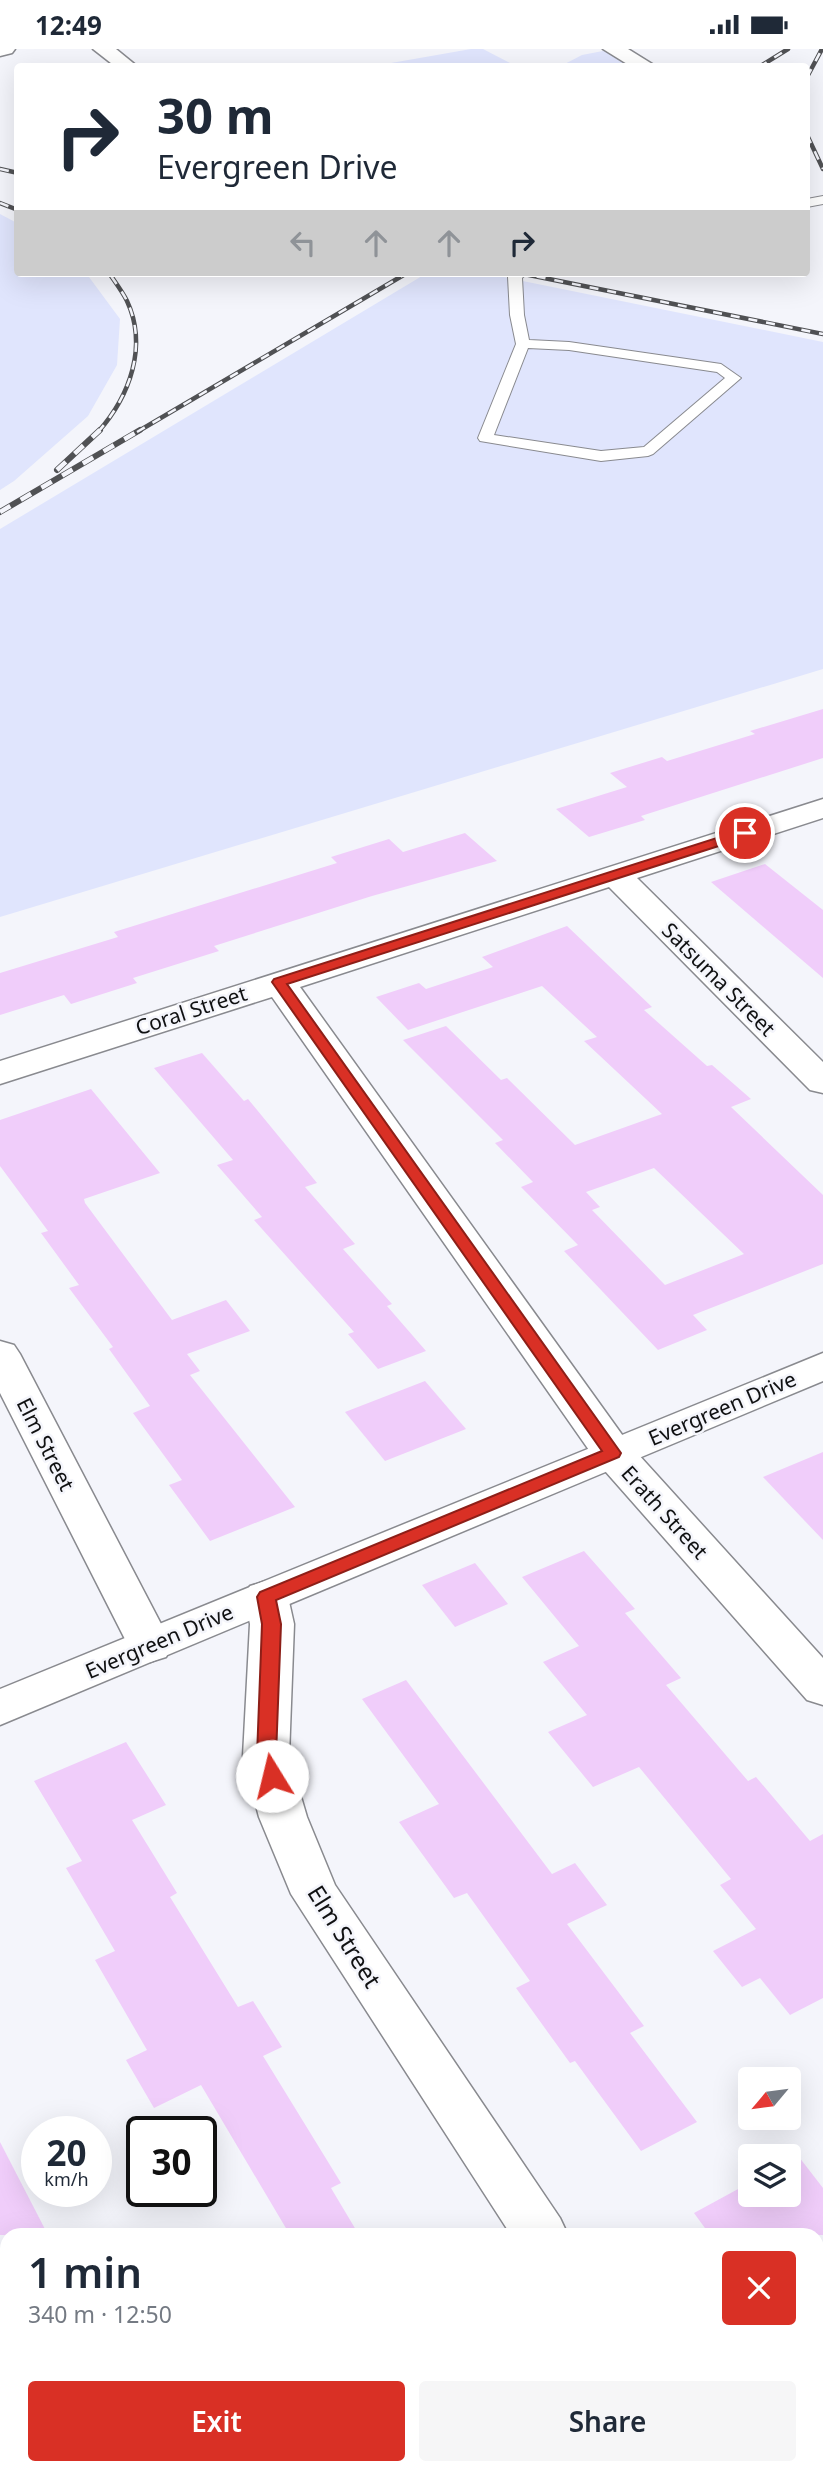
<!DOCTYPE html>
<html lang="en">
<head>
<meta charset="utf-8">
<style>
	:root { --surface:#fff; --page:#f6f6f7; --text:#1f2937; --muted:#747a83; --accent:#d93025 }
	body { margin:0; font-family:"Noto Sans",sans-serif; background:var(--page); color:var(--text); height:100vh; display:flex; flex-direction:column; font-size:26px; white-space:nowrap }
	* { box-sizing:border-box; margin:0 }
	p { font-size:23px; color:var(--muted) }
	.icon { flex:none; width:38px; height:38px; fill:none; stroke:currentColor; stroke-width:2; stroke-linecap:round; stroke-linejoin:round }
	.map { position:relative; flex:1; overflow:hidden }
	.side { position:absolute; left:0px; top:2179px; width:824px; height:247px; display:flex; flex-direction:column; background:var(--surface); border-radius:21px 21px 0 0; box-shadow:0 7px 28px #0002 }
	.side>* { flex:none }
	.top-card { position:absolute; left:14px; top:14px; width:796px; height:214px; border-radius:7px; box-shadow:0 7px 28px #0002; background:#fff; color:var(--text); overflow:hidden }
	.needle { width:46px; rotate:241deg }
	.fabs { position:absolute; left:738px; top:2018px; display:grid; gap:14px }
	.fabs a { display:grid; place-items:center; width:63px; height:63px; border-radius:7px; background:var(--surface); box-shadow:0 7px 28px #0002; font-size:35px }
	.speed { position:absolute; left:21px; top:2067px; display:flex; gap:14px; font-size:35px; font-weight:700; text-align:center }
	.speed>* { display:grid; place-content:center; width:91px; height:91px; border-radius:50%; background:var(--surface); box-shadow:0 7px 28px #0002; line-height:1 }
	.speed small { font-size:18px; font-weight:400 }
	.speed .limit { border:4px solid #111; border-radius:10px; background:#fff; color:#111 }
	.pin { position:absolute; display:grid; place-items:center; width:60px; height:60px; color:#fff; margin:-30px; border:4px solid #fff; border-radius:50%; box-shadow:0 2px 7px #0007 }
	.me { position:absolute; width:77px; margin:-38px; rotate:351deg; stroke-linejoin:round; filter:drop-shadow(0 0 5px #0008) }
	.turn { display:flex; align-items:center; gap:24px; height:147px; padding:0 28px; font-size:32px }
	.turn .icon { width:91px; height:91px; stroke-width:2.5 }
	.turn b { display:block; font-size:49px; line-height:60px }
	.lanes { display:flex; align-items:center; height:66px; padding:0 28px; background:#0003; justify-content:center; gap:35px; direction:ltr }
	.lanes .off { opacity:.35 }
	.round { display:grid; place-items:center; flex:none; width:74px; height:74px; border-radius:7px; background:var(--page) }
	.summary { display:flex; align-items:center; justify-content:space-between; height:119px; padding:0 28px }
	h1 { font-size:42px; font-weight:600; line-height:52px }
	.primary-button { display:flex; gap:14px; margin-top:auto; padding:14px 28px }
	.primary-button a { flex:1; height:80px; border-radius:7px; background:var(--accent); color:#fff; font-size:28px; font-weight:600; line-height:80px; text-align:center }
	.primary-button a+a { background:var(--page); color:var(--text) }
	.status { display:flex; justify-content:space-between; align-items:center; height:49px; padding:0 35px; background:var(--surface); direction:ltr }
	.status svg { height:19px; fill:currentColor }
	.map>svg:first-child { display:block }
	.green { fill:#e0e5fd }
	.building { fill:#f0cdfa; fill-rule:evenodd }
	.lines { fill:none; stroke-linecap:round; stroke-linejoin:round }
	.lane-casing { stroke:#898a8f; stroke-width:2 }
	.street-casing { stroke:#898a8f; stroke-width:3 }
	.secondary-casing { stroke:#898a8f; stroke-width:3 }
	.lane { fill:#fff; fill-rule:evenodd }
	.street { fill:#fff; fill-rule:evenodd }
	.secondary { fill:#fff; fill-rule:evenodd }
	.rail-far1-casing { stroke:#505154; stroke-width:4.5 }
	.rail-casing { stroke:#505154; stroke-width:6 }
	.rail-far1 { stroke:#f4f5fb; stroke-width:2.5; stroke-dasharray:9; stroke-linecap:butt }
	.rail { stroke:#f4f5fb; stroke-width:4.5; stroke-dasharray:12; stroke-linecap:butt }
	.route { fill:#d93025; stroke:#8d1f18; stroke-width:2 }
	.labels { text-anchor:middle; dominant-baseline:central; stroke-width:5; stroke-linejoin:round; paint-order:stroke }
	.street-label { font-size:21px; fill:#101112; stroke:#f4f5fb }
	.near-street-label { font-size:24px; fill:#101112; stroke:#f4f5fb }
</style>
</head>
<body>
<div class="status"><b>12:49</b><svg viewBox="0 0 49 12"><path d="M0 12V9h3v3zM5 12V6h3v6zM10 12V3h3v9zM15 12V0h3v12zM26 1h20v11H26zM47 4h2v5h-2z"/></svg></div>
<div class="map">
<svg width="823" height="2425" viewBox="0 0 823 2425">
	<rect width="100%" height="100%" fill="#f4f5fb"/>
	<g class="green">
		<path d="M471 0H483L516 17H374Z"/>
		<path d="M608 1 640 18H559L582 6Z"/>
		<path d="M0 165 17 174 18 224H86L120 270 117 316 88 367 14 432 0 441Z"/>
		<path d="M427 224H484L823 293V620L0 868V480Z"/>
	</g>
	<g class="building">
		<path d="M823 660V709L641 767 645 771 589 788 556 760 627 738 610 724 662 708 667 712 755 685 750 682Z"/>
		<path d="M465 784 497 812 372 847 214 897 219 902 133 929 137 934 71 955 64 946 0 966V924L118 888 114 883 337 814 331 808 389 790 403 803Z"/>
		<path d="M765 815 823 861V929L711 833Z"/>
		<path d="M567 877 652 958 644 961 707 1017 712 1016 751 1050 731 1058 823 1146V1215L693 1266 707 1281 658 1301 564 1202 578 1196 521 1138 533 1133 495 1094 503 1091 403 991 446 977 501 1031 507 1029 575 1096 662 1065 584 992 597 988 542 937 408 981 376 948 419 934 426 940 493 918 482 908ZM654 1119 744 1205 665 1236 592 1161 600 1158 586 1143Z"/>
		<path d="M202 1004 244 1052 248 1050 317 1134 305 1138 355 1195 343 1200 392 1255 387 1257 426 1302 378 1320 348 1285 354 1283 254 1171 262 1168 217 1116 233 1111 154 1019Z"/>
		<path d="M91 1040 160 1124 84 1150 85 1154 172 1271 226 1251 250 1282 187 1305 200 1322 190 1326 295 1458 210 1492 169 1436 182 1431 133 1364 150 1357 109 1300 113 1298 69 1239 79 1236 41 1184 48 1182 0 1117V1071Z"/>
		<path d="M425 1332 466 1380 385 1412 345 1363Z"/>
		<path d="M823 1403V1491L763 1428Z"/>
		<path d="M584 1502 635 1560 625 1564 681 1629 666 1636 748 1732 756 1728 810 1792 823 1785V1949L790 1966 760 1929 742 1938 713 1902 756 1880 720 1836 731 1830 639 1718 593 1738 548 1683 587 1666 543 1613 579 1597 522 1528Z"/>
		<path d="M475 1514 508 1555 455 1578 422 1536Z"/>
		<path d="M406 1631 552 1825 575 1814 607 1856 567 1875 644 1977 630 1984 697 2073 641 2102 575 2012 570 2014 516 1939 530 1932 467 1844 454 1849 399 1773 439 1755 362 1650Z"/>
		<path d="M126 1693 166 1756 132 1771 177 1844 170 1848 238 1958 253 1952 282 1998 263 2007 341 2134 331 2139 359 2186H290L201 2036 154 2059 126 2011 147 2001 95 1911 115 1902 66 1819 82 1812 34 1732Z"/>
		<path d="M0 2093 48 2186H0Z"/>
		<path d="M799 2108 823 2139V2186H710L694 2164 751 2133V2146H789V2113Z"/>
	</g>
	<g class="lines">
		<defs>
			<g id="lane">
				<path d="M823 147V155L807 158V150Z"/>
				<path d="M512 224H527L522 229 524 266 529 291 569 293 721 315 741 329 653 405 648 407 601 412 480 392 478 389 516 295 510 266 508 228ZM528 299 569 301 717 323 725 329 644 398 601 402 494 386Z"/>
			</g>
			<g id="street">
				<path d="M0 0H15L12 4 0 7Z"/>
				<path d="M93 0H116L138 18H116Z"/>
				<path d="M603 0H628L657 18H632Z"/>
				<path d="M823 750V769L637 829 823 1013V1044L810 1041 609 838 300 938 628 1394 823 1609V1656L807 1651 598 1414 272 948 0 1035V1012Z"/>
				<path d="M0 1292 14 1296 20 1305 172 1596 166 1608 150 1613 134 1608 128 1596 0 1344Z"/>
				<path d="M266 1532 282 1537 288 1548 294 1575 289 1707 307 1768 335 1836 560 2169 568 2186H511L291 1845 259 1768 243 1707 250 1575 244 1548 250 1537Z"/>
				<path d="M666 2418H725L728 2425H669Z"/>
			</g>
			<path id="secondary" d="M823 1304V1332L0 1676V1640Z"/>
		</defs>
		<use href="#lane" class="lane-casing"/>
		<use href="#street" class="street-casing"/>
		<use href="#secondary" class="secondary-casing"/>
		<use href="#lane" class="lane"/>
		<use href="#street" class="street"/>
		<use href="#secondary" class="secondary"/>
		<defs>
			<g id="rail-far1">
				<path d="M759 18 788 0"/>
				<path d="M807 28 822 0"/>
				<path d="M807 86 823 120"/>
				<path d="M0 120 18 124"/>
				<path d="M0 154 18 161"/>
				<path d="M519 224 823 285"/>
				<path d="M98 383C130 347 148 297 127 252 122 242 115 233 109 224"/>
				<path d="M137 383 407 224"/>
			</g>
			<g id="rail">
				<path d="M57 421 100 381"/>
				<path d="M0 463 140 381"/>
			</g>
		</defs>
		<use href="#rail-far1" class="rail-far1-casing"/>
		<use href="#rail" class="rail-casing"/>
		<use href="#rail-far1" class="rail-far1"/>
		<use href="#rail" class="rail"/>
	</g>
	<path class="route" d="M745 780 750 782V787L287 935 621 1404 619 1408 276 1551 281 1575 276 1707 282 1727 279 1733 272 1735 265 1733 257 1707 262 1575 257 1548 260 1543 602 1402 272 933 274 930Z"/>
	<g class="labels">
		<g class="street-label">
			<text transform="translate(719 930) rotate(45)">Satsuma Street</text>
			<text transform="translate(191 961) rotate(-18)">Coral Street</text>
			<text transform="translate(722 1359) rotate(-23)">Evergreen Drive</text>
			<text transform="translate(46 1395) rotate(63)">Elm Street</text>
			<text transform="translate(665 1463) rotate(48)">Erath Street</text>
			<text transform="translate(159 1592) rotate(-23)">Evergreen Drive</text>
		</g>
		<g class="near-street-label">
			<text transform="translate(345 1887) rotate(58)">Elm Street</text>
		</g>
	</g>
</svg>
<div class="fabs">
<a><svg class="needle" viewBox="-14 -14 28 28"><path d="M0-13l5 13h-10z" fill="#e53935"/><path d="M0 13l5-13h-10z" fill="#747a83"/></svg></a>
<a><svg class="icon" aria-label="layers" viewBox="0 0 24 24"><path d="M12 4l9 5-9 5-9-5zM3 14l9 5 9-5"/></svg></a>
</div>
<div class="speed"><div>20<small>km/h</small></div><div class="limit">30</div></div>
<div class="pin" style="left:745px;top:784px;background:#d93025"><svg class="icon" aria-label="arrive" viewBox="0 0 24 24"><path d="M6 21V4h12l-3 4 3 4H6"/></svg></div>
<svg class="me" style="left:272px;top:1727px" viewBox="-20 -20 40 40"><circle r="19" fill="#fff"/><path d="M0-13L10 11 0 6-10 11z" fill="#d93025"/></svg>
<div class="top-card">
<div class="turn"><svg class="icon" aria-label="right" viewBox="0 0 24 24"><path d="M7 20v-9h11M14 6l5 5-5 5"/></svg><div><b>30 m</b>Evergreen Drive</div></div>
<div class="lanes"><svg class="icon off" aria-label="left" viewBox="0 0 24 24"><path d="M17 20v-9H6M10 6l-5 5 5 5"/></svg><svg class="icon off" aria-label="ahead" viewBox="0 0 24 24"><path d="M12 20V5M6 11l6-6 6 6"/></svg><svg class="icon off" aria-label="ahead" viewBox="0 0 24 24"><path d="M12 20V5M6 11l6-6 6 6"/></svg><svg class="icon" aria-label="right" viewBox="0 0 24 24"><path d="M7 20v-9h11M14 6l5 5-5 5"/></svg></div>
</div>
<section class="side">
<div class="summary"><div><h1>1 min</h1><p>340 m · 12:50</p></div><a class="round" style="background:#d93025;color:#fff"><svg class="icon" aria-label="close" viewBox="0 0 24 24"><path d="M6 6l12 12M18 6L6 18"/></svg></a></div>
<div class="primary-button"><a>Exit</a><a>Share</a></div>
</section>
</div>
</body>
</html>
